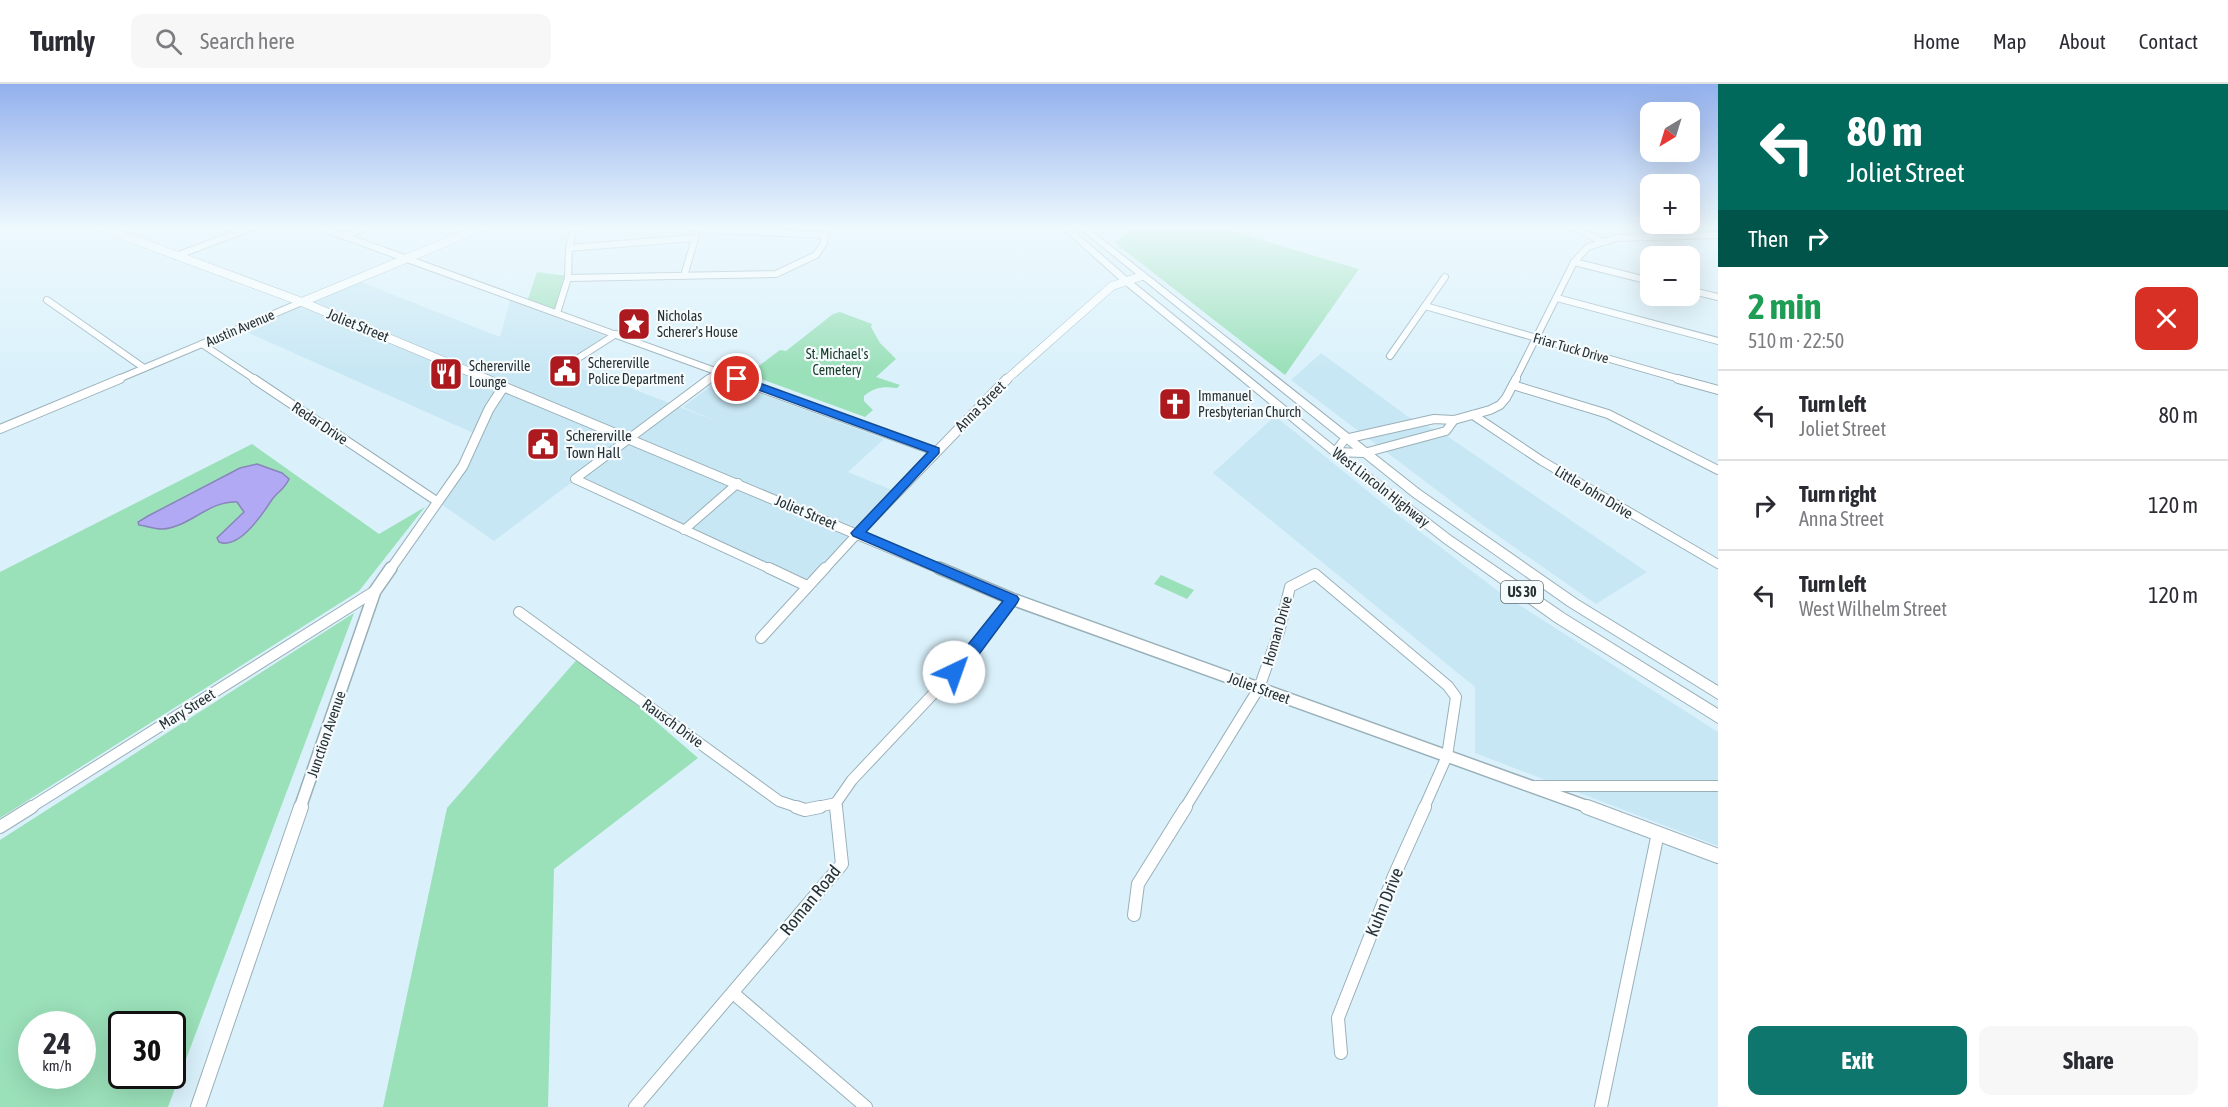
<!DOCTYPE html>
<html lang="en">
<head>
<meta charset="utf-8">
<style>
	:root { --surface:#fff; --page:#f7f7f7; --text:#2b2b33; --muted:#7c7c81; --line:#e1e1e2; --accent:#0f766e }
	body { margin:0; font-family:"Asap Condensed",sans-serif; background:var(--page); color:var(--text); height:100vh; display:flex; flex-direction:column; font-size:22px; white-space:nowrap }
	* { box-sizing:border-box; margin:0 }
	p { font-size:20px; color:var(--muted) }
	.icon { flex:none; width:33px; height:33px; fill:none; stroke:currentColor; stroke-width:2; stroke-linecap:round; stroke-linejoin:round }
	.map { position:relative; flex:1; overflow:hidden }
	.details { display:flex; flex-direction:column; background:var(--surface); width:510px }
	.details>* { flex:none }
	.hud { background:#00695c; color:#fff; overflow:hidden }
	.needle { width:39px; rotate:218deg }
	.tools { position:absolute; left:1640px; top:18px; display:grid; gap:12px }
	.tools a { display:grid; place-items:center; width:60px; height:60px; border-radius:12px; background:var(--surface); box-shadow:0 6px 24px #0002; font-size:30px }
	.speed { position:absolute; left:18px; top:927px; display:flex; gap:12px; font-size:30px; font-weight:700; text-align:center }
	.speed>* { display:grid; place-content:center; width:78px; height:78px; border-radius:50%; background:var(--surface); box-shadow:0 6px 24px #0002; line-height:1 }
	.speed small { font-size:15px; font-weight:400 }
	.speed .limit { border:3px solid #111; border-radius:9px; background:#fff; color:#111 }
	.pin { position:absolute; display:grid; place-items:center; width:51px; height:51px; color:#fff; margin:-26px; border:3px solid #fff; border-radius:50%; box-shadow:0 2px 6px #0007 }
	.me { position:absolute; width:66px; margin:-33px; rotate:42deg; stroke-linejoin:round; filter:drop-shadow(0 0 4px #0008) }
	.turn { display:flex; align-items:center; gap:21px; height:126px; padding:0 30px; font-size:27px }
	.turn .icon { width:78px; height:78px; stroke-width:2.5 }
	.turn b { display:block; font-size:42px; line-height:51px }
	.then { display:flex; align-items:center; height:57px; padding:0 30px; background:#0003; gap:12px; font-size:22px }
	.round { display:grid; place-items:center; flex:none; width:63px; height:63px; border-radius:12px; background:var(--page) }
	.overview { display:flex; align-items:center; justify-content:space-between; height:102px; padding:0 30px }
	h1 { font-size:36px; font-weight:700; line-height:45px; color:#1e9e55 }
	.button { display:flex; gap:12px; margin-top:auto; padding:12px 30px }
	.button a { flex:1; height:69px; border-radius:12px; background:var(--accent); color:#fff; font-size:24px; font-weight:700; line-height:69px; text-align:center }
	.button a+a { background:var(--page); color:var(--text) }
	ul { padding:0; list-style:none }
	li { display:flex; align-items:center; gap:18px; height:90px; padding:0 30px; border-top:2px solid var(--line) }
	li div { flex:1 }
	li b { display:block; font-size:22px }
	li em { font-style:normal }
	header { display:flex; align-items:center; gap:36px; box-sizing:border-box; height:84px; padding:0 30px; background:var(--surface); border-bottom:2px solid var(--line) }
	header strong { font-size:28px }
	nav { display:flex; gap:33px; margin-inline-start:auto; font-size:21px }
	.search { width:420px; height:54px; background:var(--page); display:flex; align-items:center; gap:15px; box-sizing:border-box; padding:0 21px; border-radius:12px; color:var(--muted); font-size:22px }
	main { display:flex; flex:1; min-height:0 }
	.map>svg:first-child { display:block }
	.built { fill:#c7e7f4 }
	.green { fill:#9ae0b9; fill-rule:evenodd }
	.water { fill:#b2a9f5; stroke:#8985bb; stroke-width:1.5 }
	.lines { fill:none; stroke-linecap:round; stroke-linejoin:round }
	.minor-far3-casing { stroke:#9ab0b9; stroke-width:8 }
	.minor-far2-casing { stroke:#9ab0b9; stroke-width:10 }
	.minor-far1-casing { stroke:#9ab0b9; stroke-width:12 }
	.minor-casing { stroke:#9ab0b9; stroke-width:14 }
	.tertiary-far3-casing { stroke:#9ab0b9; stroke-width:9 }
	.tertiary-far2-casing { stroke:#9ab0b9; stroke-width:11 }
	.tertiary-far1-casing { stroke:#9ab0b9; stroke-width:14 }
	.tertiary-casing { stroke:#9ab0b9; stroke-width:16 }
	.primary-casing { stroke:#9ab0b9; stroke-width:2 }
	.minor-far3 { stroke:#fff; stroke-width:6 }
	.minor-far2 { stroke:#fff; stroke-width:8 }
	.minor-far1 { stroke:#fff; stroke-width:10 }
	.minor { stroke:#fff; stroke-width:12 }
	.tertiary-far3 { stroke:#fff; stroke-width:8 }
	.tertiary-far2 { stroke:#fff; stroke-width:9 }
	.tertiary-far1 { stroke:#fff; stroke-width:11 }
	.tertiary { stroke:#fff; stroke-width:14 }
	.primary { fill:#fff; fill-rule:evenodd }
	.route { fill:#1a73e8; stroke:#114b97; stroke-width:1.5 }
	.labels { text-anchor:middle; dominant-baseline:central; stroke-width:4.5; stroke-linejoin:round; paint-order:stroke }
	.far-poi-label { font-size:14px; fill:#283135; stroke:#f6fbfd; text-anchor:start }
	.far-street-label { font-size:14px; fill:#283135; stroke:#f6fbfd }
	.far-park-label { font-size:14px; fill:#173c29; stroke:#f6fbfd }
	.shield { fill:#f6fbfd; stroke:#666e71; stroke-width:1.5 }
	.shield-label { font-size:14px; font-weight:bold; fill:#283135 }
	.street-label { font-size:15px; fill:#283135; stroke:#f6fbfd }
	.poi-label { font-size:15px; fill:#283135; stroke:#f6fbfd; text-anchor:start }
	.near-street-label { font-size:18px; fill:#283135; stroke:#f6fbfd }
</style>
</head>
<body>
<header>
<strong>Turnly</strong>
<div class="search"><svg class="icon" aria-label="search" viewBox="0 0 24 24"><circle cx="10" cy="10" r="6"/><path d="M15 15l6 6"/></svg>Search here</div>
<nav><a>Home</a><a>Map</a><a>About</a><a>Contact</a></nav>
</header>
<main>
<div class="map">
<svg width="1718" height="1023" viewBox="0 0 1718 1023">
	<rect width="100%" height="100%" fill="#daf1fb"/>
	<g class="built">
		<path d="M356 196 500 253 510 217 610 254 569 280 718 338 683 323 720 295 884 355 848 388 897 408 807 502 576 395 494 457 438 418 478 351 242 246Z"/>
		<path d="M1321 269 1407 332 1447 352 1647 488 1596 520 1484 442 1291 296Z"/>
		<path d="M1275 332 1385 421 1502 510 1718 648V762L1475 669V603L1213 389Z"/>
	</g>
	<g class="green">
		<path d="M1133 144H1221L1359 185 1285 291 1115 159Z"/>
		<path d="M537 188 568 192 557 229 527 218Z"/>
		<path d="M840 228 872 240 871 243 880 259 896 275 876 293 900 301 897 304C884 302 874 303 864 312V317L873 326 865 333 748 290 780 266 786 267 833 230Z"/>
		<path d="M252 360 379 450 425 423 359 507 0 734V488Z"/>
		<path d="M1161 491 1194 506 1187 515 1154 500Z"/>
		<path d="M354 529 168 1023H0V756ZM82 940V992H32V940ZM172 940V992H122V940Z"/>
		<path d="M580 572 698 674 554 785 548 1023H383L447 724Z"/>
	</g>
	<path class="water" d="M257 380 282 389 289 395C285 405 277 408 271 417 262 431 239 466 219 458L217 454 244 428 237 418C209 416 189 444 162 445 155 445 146 442 139 441L138 438 148 432 240 384Z"/>
	<g class="lines">
		<defs>
			<g id="minor-far3">
				<path d="M322 144 740 296"/>
				<path d="M1576 144 1602 158"/>
				<path d="M698 145 824 151"/>
				<path d="M344 152 365 144"/>
				<path d="M569 164 694 154"/>
				<path d="M176 172 250 144"/>
				<path d="M1574 178 1650 197"/>
				<path d="M684 192 696 151"/>
				<path d="M568 194 776 190 816 171 824 159V144"/>
				<path d="M1689 206 1718 213"/>
				<path d="M1557 214 1718 257"/>
				<path d="M47 216 144 284"/>
				<path d="M1425 222 1683 296"/>
				<path d="M557 229 568 194 569 164 574 144"/>
				<path d="M202 260 256 296"/>
				<path d="M1390 272 1445 193"/>
				<path d="M580 273 616 250"/>
				<path d="M116 296 302 218"/>
				<path d="M707 296 718 288"/>
				<path d="M1515 296 1574 178 1588 163 1616 154 1718 151"/>
			</g>
			<g id="minor-far2">
				<path d="M254 295 438 418"/>
				<path d="M709 295 575 395 772 486"/>
				<path d="M736 295 935 367"/>
				<path d="M1678 295 1718 306"/>
				<path d="M1513 301 1608 330 1718 386"/>
				<path d="M1473 331 1542 377 1718 480"/>
				<path d="M0 345 120 295"/>
				<path d="M1335 368 1345 355 1434 335 1454 336 1490 326 1500 321 1506 314 1516 295"/>
				<path d="M1335 368 1364 369 1446 347 1454 336"/>
				<path d="M684 446 738 399"/>
				<path d="M824 486 858 449"/>
			</g>
			<g id="minor-far1">
				<path d="M769 484 807 502"/>
				<path d="M519 528 779 717 800 724"/>
				<path d="M761 554 825 484"/>
				<path d="M1534 702H1718"/>
				<path d="M30 724 375 507"/>
				<path d="M813 724 836 719"/>
				<path d="M837 724 836 719 852 696 968 573 1012 515"/>
				<path d="M1185 724 1259 604 1279 548 1290 503 1315 490 1448 602 1456 613 1447 672 1424 724"/>
			</g>
			<g id="minor">
				<path d="M796 723 805 726 820 723"/>
				<path d="M0 743 32 723"/>
				<path d="M1134 831 1138 800 1186 723"/>
				<path d="M733 909 866 1023"/>
				<path d="M1341 969 1338 934 1394 792 1425 723"/>
				<path d="M635 1023 842 780 836 723"/>
				<path d="M1601 1023 1658 749"/>
			</g>
			<g id="tertiary-far3">
				<path d="M103 144 302 218 489 296"/>
				<path d="M302 218 480 144"/>
				<path d="M1006 296 1112 202 1142 192"/>
			</g>
			<g id="tertiary-far2">
				<path d="M485 295 942 486"/>
				<path d="M858 449 1007 295"/>
				<path d="M390 486 463 382 489 325 504 302"/>
			</g>
			<g id="tertiary-far1">
				<path d="M939 484 1012 515 1591 724"/>
				<path d="M300 724 375 507 391 484"/>
			</g>
			<g id="tertiary">
				<path d="M1587 723 1718 772"/>
				<path d="M198 1023 301 723"/>
			</g>
			<g id="primary">
				<path d="M1062 144H1071L1128 194 1339 366 1451 452 1565 530 1718 625V639L1555 538 1443 458 1331 370 1122 198Z"/>
				<path d="M1079 144H1088L1420 406 1578 516 1718 602V615L1568 522 1412 412Z"/>
			</g>
		</defs>
		<use href="#minor-far3" class="minor-far3-casing"/>
		<use href="#minor-far2" class="minor-far2-casing"/>
		<use href="#minor-far1" class="minor-far1-casing"/>
		<use href="#minor" class="minor-casing"/>
		<use href="#tertiary-far3" class="tertiary-far3-casing"/>
		<use href="#tertiary-far2" class="tertiary-far2-casing"/>
		<use href="#tertiary-far1" class="tertiary-far1-casing"/>
		<use href="#tertiary" class="tertiary-casing"/>
		<use href="#primary" class="primary-casing"/>
		<use href="#minor-far3" class="minor-far3"/>
		<use href="#minor-far2" class="minor-far2"/>
		<use href="#minor-far1" class="minor-far1"/>
		<use href="#minor" class="minor"/>
		<use href="#tertiary-far3" class="tertiary-far3"/>
		<use href="#tertiary-far2" class="tertiary-far2"/>
		<use href="#tertiary-far1" class="tertiary-far1"/>
		<use href="#tertiary" class="tertiary"/>
		<use href="#primary" class="primary"/>
	</g>
	<linearGradient id="sky" x2="0" y2="1"><stop stop-color="#92b0ed"/><stop offset="0.5" stop-color="#eef9fd"/><stop offset="1" stop-color="#eef9fd" stop-opacity="0"/></linearGradient>
	<rect width="1718" height="287" fill="url(#sky)"/>
	<path class="route" d="M737 291 939 364V369L866 448 1017 512 1019 515 1017 519 974 577 959 592H949L946 588 1003 517 853 452 851 449 928 368 734 297V292Z"/>
	<defs>
		<symbol id="sight-square" viewBox="-11 -11 22 22"><rect x="-9" y="-9" width="18" height="18" rx="4" fill="#ac191e" stroke="#f6fbfd"/><path d="M0-6L1.8-2.2L6-1.7L2.9 1.2L3.7 5.4L0 3.3L-3.7 5.4L-2.9 1.2L-6-1.7L-1.8-2.2Z" fill="#fff"/></symbol>
		<symbol id="civic-square" viewBox="-11 -11 22 22"><rect x="-9" y="-9" width="18" height="18" rx="4" fill="#ac191e" stroke="#f6fbfd"/><path d="M-.6-6.5H3V-4.5H.6V-3L4-1V1h2V6H-6V1h2V-1L-.6-3ZM-1.2 2.5V6h2.4V2.5Z" fill="#fff"/></symbol>
		<symbol id="restaurant-square" viewBox="-11 -11 22 22"><rect x="-9" y="-9" width="18" height="18" rx="4" fill="#ac191e" stroke="#f6fbfd"/><path d="M-5-6h1v4h1v-4h1v4h1v-4h1v5L-1.5 .5V6h-2V.5L-5-1ZM5-6V6H3V1.5H1.5Q1.5-4 5-6Z" fill="#fff"/></symbol>
		<symbol id="church-square" viewBox="-11 -11 22 22"><rect x="-9" y="-9" width="18" height="18" rx="4" fill="#ac191e" stroke="#f6fbfd"/><path d="M-1.2-6h2.4v3.5h3.3v2.4h-3.3V6h-2.4V-.1h-3.3v-2.4h3.3Z" fill="#fff"/></symbol>
	</defs>
	<g fill-rule="evenodd">
		<use href="#sight-square" x="615" y="221" width="38" height="38"/>
		<use href="#civic-square" x="546" y="268" width="38" height="38"/>
		<use href="#restaurant-square" x="427" y="271" width="38" height="38"/>
		<use href="#church-square" x="1156" y="301" width="38" height="38"/>
		<use href="#civic-square" x="524" y="341" width="38" height="38"/>
	</g>
	<g class="labels">
		<g class="far-poi-label">
			<text x="657" y="232">Nicholas<tspan x="657" dy="16">Scherer's House</tspan></text>
			<text x="588" y="279">Schererville<tspan x="588" dy="16">Police Department</tspan></text>
			<text x="469" y="282">Schererville<tspan x="469" dy="16">Lounge</tspan></text>
			<text x="1198" y="312">Immanuel<tspan x="1198" dy="16">Presbyterian Church</tspan></text>
		</g>
		<g class="far-street-label">
			<text transform="translate(240 244) rotate(-23)">Austin Avenue</text>
			<text transform="translate(1571 264) rotate(16)">Friar Tuck Drive</text>
		</g>
		<g class="far-park-label">
			<text x="837" y="270">St. Michael's<tspan x="837" dy="16">Cemetery</tspan></text>
		</g>
		<rect class="shield" x="1501" y="497" width="42" height="22" rx="4.5"/>
		<g class="shield-label">
			<text x="1522" y="508">US 30</text>
		</g>
		<g class="street-label">
			<text transform="translate(358 241) rotate(22)">Joliet Street</text>
			<text transform="translate(980 322) rotate(-45)">Anna Street</text>
			<text transform="translate(320 339) rotate(34)">Redar Drive</text>
			<text transform="translate(1381 403) rotate(38)">West Lincoln Highway</text>
			<text transform="translate(1594 408) rotate(31)">Little John Drive</text>
			<text transform="translate(806 428) rotate(23)">Joliet Street</text>
			<text transform="translate(1277 547) rotate(-74)">Homan Drive</text>
			<text transform="translate(1259 604) rotate(20)">Joliet Street</text>
			<text transform="translate(187 625) rotate(-32)">Mary Street</text>
			<text transform="translate(673 639) rotate(36)">Rausch Drive</text>
			<text transform="translate(326 650) rotate(-71)">Junction Avenue</text>
		</g>
		<g class="poi-label">
			<text x="566" y="351">Schererville<tspan x="566" dy="17">Town Hall</tspan></text>
		</g>
		<g class="near-street-label">
			<text transform="translate(810 816) rotate(-51)">Roman Road</text>
			<text transform="translate(1384 818) rotate(-68)">Kuhn Drive</text>
		</g>
	</g>
</svg>
<div class="tools">
<a><svg class="needle" viewBox="-14 -14 28 28"><path d="M0-13l5 13h-10z" fill="#e53935"/><path d="M0 13l5-13h-10z" fill="#7c7c81"/></svg></a>
<a>+</a>
<a>−</a>
</div>
<div class="speed"><div>24<small>km/h</small></div><div class="limit">30</div></div>
<div class="pin" style="left:737px;top:295px;background:#d93025"><svg class="icon" aria-label="arrive" viewBox="0 0 24 24"><path d="M6 21V4h12l-3 4 3 4H6"/></svg></div>
<svg class="me" style="left:954px;top:588px" viewBox="-20 -20 40 40"><circle r="19" fill="#fff"/><path d="M0-13L10 11 0 6-10 11z" fill="#1a73e8"/></svg>
</div>
<section class="details">
<div class="hud">
<div class="turn"><svg class="icon" aria-label="left" viewBox="0 0 24 24"><path d="M17 20v-9H6M10 6l-5 5 5 5"/></svg><div><b>80 m</b>Joliet Street</div></div>
<div class="then">Then<svg class="icon" aria-label="right" viewBox="0 0 24 24"><path d="M7 20v-9h11M14 6l5 5-5 5"/></svg></div>
</div>
<div class="overview"><div><h1>2 min</h1><p>510 m · 22:50</p></div><a class="round" style="background:#d93025;color:#fff"><svg class="icon" aria-label="close" viewBox="0 0 24 24"><path d="M6 6l12 12M18 6L6 18"/></svg></a></div>
<ul>
<li><svg class="icon" aria-label="left" viewBox="0 0 24 24"><path d="M17 20v-9H6M10 6l-5 5 5 5"/></svg><div><b>Turn left</b><p>Joliet Street</p></div><em>80 m</em></li>
<li><svg class="icon" aria-label="right" viewBox="0 0 24 24"><path d="M7 20v-9h11M14 6l5 5-5 5"/></svg><div><b>Turn right</b><p>Anna Street</p></div><em>120 m</em></li>
<li><svg class="icon" aria-label="left" viewBox="0 0 24 24"><path d="M17 20v-9H6M10 6l-5 5 5 5"/></svg><div><b>Turn left</b><p>West Wilhelm Street</p></div><em>120 m</em></li>
</ul>
<div class="button"><a>Exit</a><a>Share</a></div>
</section>
</main>
</body>
</html>
